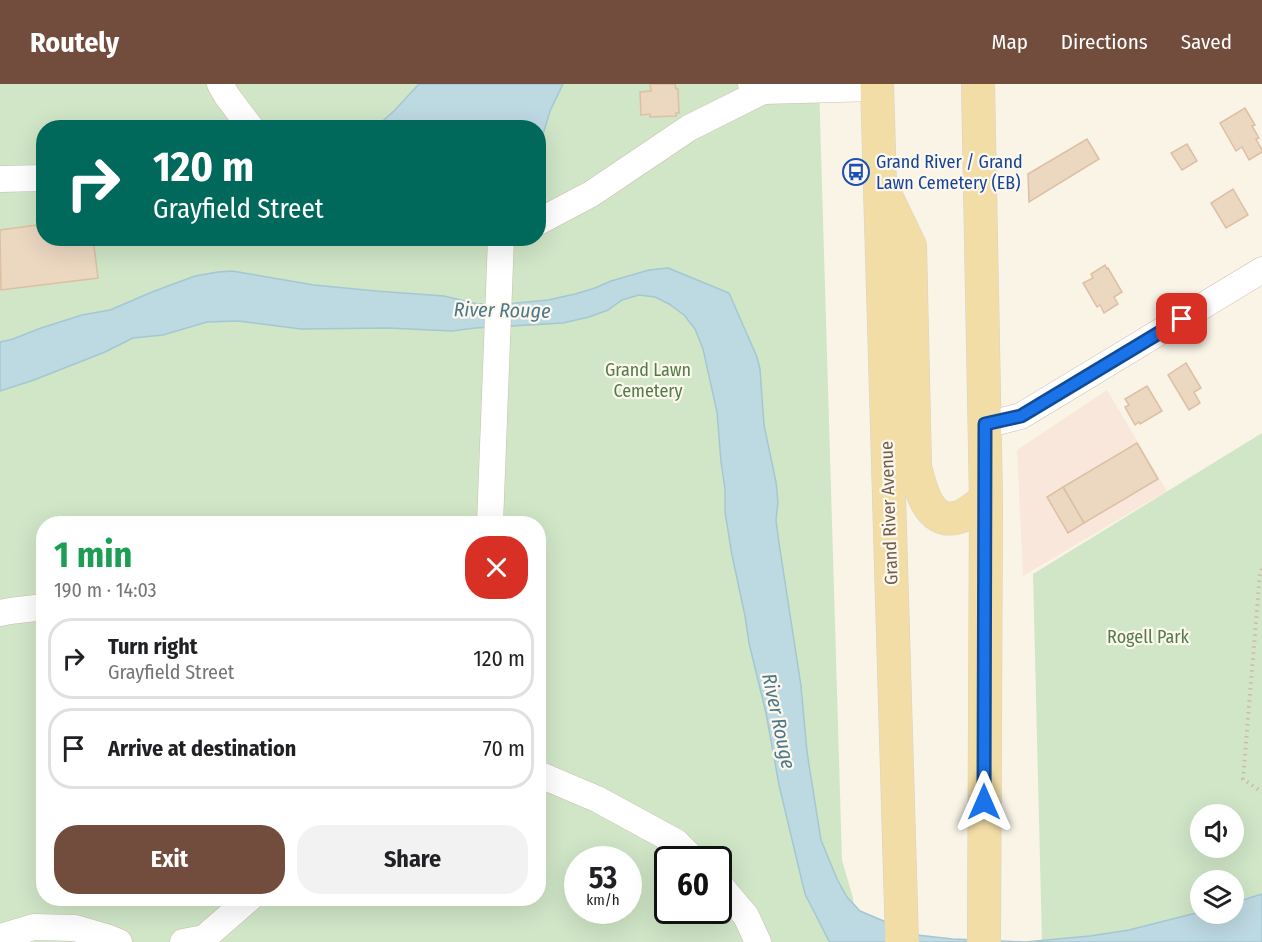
<!DOCTYPE html>
<html lang="en">
<head>
<meta charset="utf-8">
<style>
	:root { --surface:#fff; --page:#f2f2f2; --text:#202124; --muted:#757577; --line:#e0e0e0; --accent:#724c3c }
	body { margin:0; font-family:"Fira Sans Condensed",sans-serif; background:var(--page); color:var(--text); height:100vh; display:flex; flex-direction:column; font-size:22px; white-space:nowrap }
	* { box-sizing:border-box; margin:0 }
	p { font-size:20px; color:var(--muted) }
	.icon { flex:none; width:33px; height:33px; fill:none; stroke:currentColor; stroke-width:2; stroke-linecap:round; stroke-linejoin:round }
	.map { position:relative; flex:1; overflow:hidden }
	.side { position:absolute; left:36px; top:432px; width:510px; height:390px; display:flex; flex-direction:column; background:var(--surface); border-radius:24px; box-shadow:0 6px 24px #0002 }
	.side>* { flex:none }
	.top-card { position:absolute; left:36px; top:36px; width:510px; height:126px; border-radius:24px; box-shadow:0 6px 24px #0002; background:#00695c; color:#fff; overflow:hidden }
	.fabs { position:absolute; left:1190px; top:720px; display:grid; gap:12px }
	.fabs a { display:grid; place-items:center; width:54px; height:54px; border-radius:50%; background:var(--surface); box-shadow:0 6px 24px #0002; font-size:30px }
	.speed { position:absolute; left:564px; top:762px; display:flex; gap:12px; font-size:30px; font-weight:700; text-align:center }
	.speed>* { display:grid; place-content:center; width:78px; height:78px; border-radius:50%; background:var(--surface); box-shadow:0 6px 24px #0002; line-height:1 }
	.speed small { font-size:15px; font-weight:400 }
	.speed .limit { border:3px solid #111; border-radius:9px; background:#fff; color:#111 }
	.pin { position:absolute; display:grid; place-items:center; width:51px; height:51px; color:#fff; margin:-26px; border-radius:12px; box-shadow:0 3px 9px #0006 }
	.me { position:absolute; width:66px; margin:-33px; rotate:0deg; stroke-linejoin:round; filter:drop-shadow(0 0 4px #0008) }
	.turn { display:flex; align-items:center; gap:21px; height:126px; padding:0 18px; font-size:27px }
	.turn .icon { width:78px; height:78px; stroke-width:2.5 }
	.turn b { display:block; font-size:42px; line-height:51px }
	.round { display:grid; place-items:center; flex:none; width:63px; height:63px; border-radius:24px; background:var(--page) }
	.overview { display:flex; align-items:center; justify-content:space-between; height:102px; padding:0 18px }
	h1 { font-size:36px; font-weight:700; line-height:45px; color:#1e9e55 }
	.primary-button { display:flex; gap:12px; margin-top:auto; padding:12px 18px }
	.primary-button a { flex:1; height:69px; border-radius:24px; background:var(--accent); color:#fff; font-size:24px; font-weight:700; line-height:69px; text-align:center }
	.primary-button a+a { background:var(--page); color:var(--text) }
	ul { padding:0; list-style:none }
	li { display:flex; align-items:center; gap:18px; height:81px; margin:0 12px 9px; padding:0 6px; border:3px solid var(--line); border-radius:24px }
	li div { flex:1 }
	li b { display:block; font-size:22px }
	li em { font-style:normal }
	header { display:flex; align-items:center; gap:36px; box-sizing:border-box; height:84px; padding:0 30px; background:var(--accent); color:#fff }
	header strong { font-size:28px }
	nav { display:flex; gap:33px; margin-inline-start:auto; font-size:21px }
	.map>svg:first-child { display:block }
	.commercial { fill:#f9e7dc }
	.green { fill:#d0e6c7; fill-rule:evenodd }
	.water { fill:#bdd9e2; stroke:#a5c7d2; stroke-width:1.5 }
	.building { fill:#ecd7c1; stroke:#ddbfa3; stroke-width:1.5 }
	.lines { fill:none; stroke-linecap:round; stroke-linejoin:round }
	.minor-casing { stroke:#cbbdae; stroke-width:27 }
	.major-casing { stroke:#d7d2cd; stroke-width:34 }
	.path { stroke:#d1baa5; stroke-width:4; stroke-dasharray:1.5 4.5; stroke-linecap:butt }
	.minor { stroke:#fff; stroke-width:26 }
	.major { stroke:#f2dda6; stroke-width:33 }
	.route-casing { stroke:#114b97; stroke-width:15 }
	.route { stroke:#1a73e8; stroke-width:10 }
	.labels { text-anchor:middle; dominant-baseline:central; stroke-width:4.5; stroke-linejoin:round; paint-order:stroke }
	.transit-label { font-size:18px; fill:#164399; stroke:#fdf8ed; text-anchor:start }
	.park-label { font-size:18px; fill:#547b4a; stroke:#fdf8ed }
	.street-label { font-size:18px; fill:#715e4e; stroke:#fdf8ed }
	.water-label { font-size:20px; font-style:italic; fill:#4d7889; stroke:#fdf8ed }
</style>
</head>
<body>
<header>
<strong>Routely</strong>
<nav><a>Map</a><a>Directions</a><a>Saved</a></nav>
</header>
<div class="map">
<svg width="1262" height="858" viewBox="0 0 1262 858">
	<rect width="100%" height="100%" fill="#faf4e7"/>
	<path class="commercial" d="M1107 306 1167 407 1023 492 1017 366Z"/>
	<g class="green">
		<path d="M0 0H819L842 776 853 814 859 858H0ZM44 44H538V154H44ZM44 440H538V814H44ZM578 776H628V826H578ZM668 776H718V826H668Z"/>
		<path d="M1262 349V858H1042L1033 490ZM1200 730H1233V764H1200ZM1200 796H1233V830H1200Z"/>
	</g>
	<g class="water">
		<path d="M419 0H563L550 27 539 64 538 44 376 43 394 27Z"/>
		<path d="M668 184 729 209 757 273 760 285 764 341 776 398 778 418 776 436 779 459 801 602 807 668 821 756 837 795 847 813 860 827 917 851 953 855 1025 858 1090 852 1129 846 1200 828V830H1233V819L1262 810V858H830L829 857 805 810 779 701 766 629 749 559 745 532 732 471 725 428V405L721 378 717 328 703 265 695 245 684 231 669 220 655 213 639 211 622 216 608 226 589 233 563 239 475 244 452 247 388 244 301 245 238 237 207 238 163 251 133 254 105 268 34 296 0 307V258L13 255 41 244 82 231 110 226 152 208 195 192 218 188 232 187 314 201 376 207 444 212 477 220 516 219 548 216 575 210 595 204 611 197 649 186Z"/>
	</g>
	<g class="building">
		<path d="M650 0H675L676 5H678L679 29H676V32L650 33V30L641 31 640 8 651 7Z"/>
		<path d="M1245 24 1255 41 1252 42 1259 54 1256 55 1262 66V68L1249 76 1242 63 1236 67 1220 39Z"/>
		<path d="M1087 55 1099 75 1029 118 1028 90Z"/>
		<path d="M1187 60 1197 77 1182 86 1171 69Z"/>
		<path d="M1233 105 1248 131 1226 144 1211 119Z"/>
		<path d="M44 140V154H93L98 194 1 206 0 146Z"/>
		<path d="M1105 181 1107 185 1108 184 1122 208 1114 213 1118 220 1104 229 1100 221 1097 223 1083 199 1093 194 1091 190Z"/>
		<path d="M1186 279 1201 304 1194 308 1200 319 1189 326 1168 291Z"/>
		<path d="M1147 302 1162 327 1140 340 1139 338 1135 341 1125 323 1129 321 1125 315Z"/>
		<path d="M1137 359 1158 395 1084 439 1063 403Z"/>
		<path d="M1063 403 1084 439 1068 449 1047 413Z"/>
	</g>
	<g class="lines">
		<defs>
			<g id="minor">
				<path d="M220 0 227 12 251 44"/>
				<path d="M751 0 763 7 877 4"/>
				<path d="M0 95 44 94"/>
				<path d="M538 138 591 110 689 44 763 7"/>
				<path d="M985 341 1021 332 1262 186"/>
				<path d="M490 440 501 154"/>
				<path d="M0 529 10 527 44 523"/>
				<path d="M538 690 597 715 676 758 694 776"/>
				<path d="M718 799 746 832 758 858"/>
				<path d="M0 853 34 843 75 844 109 854 119 858"/>
				<path d="M183 858 204 854 250 814"/>
			</g>
			<g id="major">
				<path d="M877 0 902 858"/>
				<path d="M978 0 986 416 984 858"/>
				<path d="M885 110 910 162 915 383C921 406 929 445 962 432 970 428 978 421 986 416"/>
			</g>
		</defs>
		<use href="#minor" class="minor-casing"/>
		<use href="#major" class="major-casing"/>
		<path class="path" d="M1262 485 1260 489 1243 695 1262 708"/>
		<use href="#minor" class="minor"/>
		<use href="#major" class="major"/>
	</g>
	<g class="lines">
		<defs>
			<path id="route" d="M984 718 985 340 1021 332 1182 235"/>
		</defs>
		<use href="#route" class="route-casing"/>
		<use href="#route" class="route"/>
	</g>
	<defs>
		<symbol id="bus-ring" viewBox="-11 -11 22 22"><circle r="9.5" fill="#fdf8ed" stroke="#1a4fb4" stroke-width="1.5"/><path d="M-5-6H5V4H4V6H2V4H-2V6H-4V4H-5ZM-3.5-4V0h7V-4ZM-3.5 1.2v1.5H-2V1.2ZM2 1.2v1.5H3.5V1.2Z" fill="#1a4fb4"/></symbol>
	</defs>
	<g fill-rule="evenodd">
		<use href="#bus-ring" x="841" y="73" width="30" height="30"/>
	</g>
	<g class="labels">
		<g class="transit-label">
			<text x="876" y="78">Grand River / Grand<tspan x="876" dy="21">Lawn Cemetery (EB)</tspan></text>
		</g>
		<g class="park-label">
			<text x="648" y="286">Grand Lawn<tspan x="648" dy="21">Cemetery</tspan></text>
			<text x="1148" y="553">Rogell Park</text>
		</g>
		<g class="street-label">
			<text transform="translate(889 429) rotate(-92)">Grand River Avenue</text>
		</g>
		<g class="water-label">
			<text transform="translate(502 226) rotate(1)">River Rouge</text>
			<text transform="translate(779 637) rotate(78)">River Rouge</text>
		</g>
	</g>
</svg>
<div class="fabs">
<a><svg class="icon" aria-label="sound" viewBox="0 0 24 24"><path d="M4 9h4l5-4v14l-5-4H4zM17 9q2 3 0 6"/></svg></a>
<a><svg class="icon" aria-label="layers" viewBox="0 0 24 24"><path d="M12 4l9 5-9 5-9-5zM3 14l9 5 9-5"/></svg></a>
</div>
<div class="speed"><div>53<small>km/h</small></div><div class="limit">60</div></div>
<div class="pin" style="left:1182px;top:235px;background:#d93025"><svg class="icon" aria-label="arrive" viewBox="0 0 24 24"><path d="M6 21V4h12l-3 4 3 4H6"/></svg></div>
<svg class="me" style="left:984px;top:718px" viewBox="-20 -20 40 40"><path d="M0-17L14 15 0 8-14 15z" fill="#1a73e8" stroke="#fff" stroke-width="4"/></svg>
<div class="top-card">
<div class="turn"><svg class="icon" aria-label="right" viewBox="0 0 24 24"><path d="M7 20v-9h11M14 6l5 5-5 5"/></svg><div><b>120 m</b>Grayfield Street</div></div>
</div>
<section class="side">
<div class="overview"><div><h1>1 min</h1><p>190 m · 14:03</p></div><a class="round" style="background:#d93025;color:#fff"><svg class="icon" aria-label="close" viewBox="0 0 24 24"><path d="M6 6l12 12M18 6L6 18"/></svg></a></div>
<ul>
<li><svg class="icon" aria-label="right" viewBox="0 0 24 24"><path d="M7 20v-9h11M14 6l5 5-5 5"/></svg><div><b>Turn right</b><p>Grayfield Street</p></div><em>120 m</em></li>
<li><svg class="icon" aria-label="arrive" viewBox="0 0 24 24"><path d="M6 21V4h12l-3 4 3 4H6"/></svg><div><b>Arrive at destination</b></div><em>70 m</em></li>
</ul>
<div class="primary-button"><a>Exit</a><a>Share</a></div>
</section>
</div>
</body>
</html>
